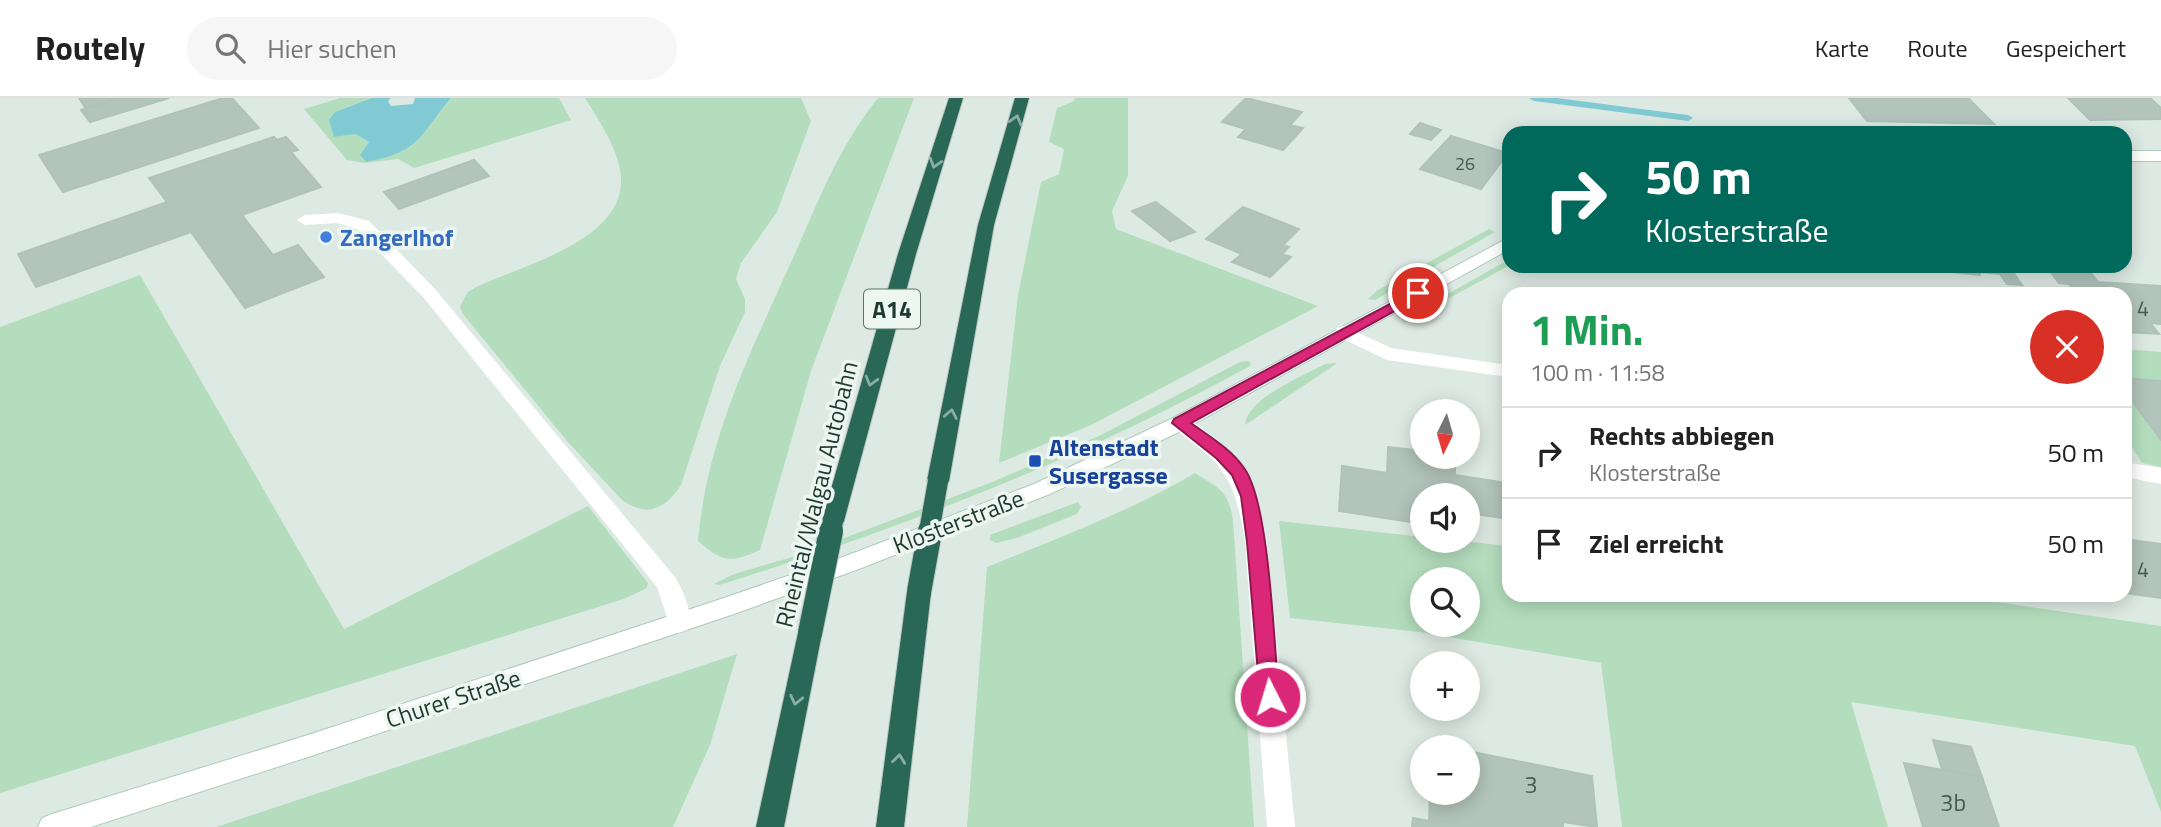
<!DOCTYPE html>
<html lang="de">
<head>
<meta charset="utf-8">
<style>
	:root { --surface:#fff; --page:#f6f6f6; --text:#222; --muted:#767676; --line:#e0e0e0 }
	body { margin:0; font-family:"Titillium Web",sans-serif; background:var(--page); color:var(--text); height:100vh; display:flex; flex-direction:column; font-size:26px; white-space:nowrap }
	* { box-sizing:border-box; margin:0 }
	p { font-size:23px; color:var(--muted) }
	.icon { flex:none; width:38px; height:38px; fill:none; stroke:currentColor; stroke-width:2; stroke-linecap:round; stroke-linejoin:round }
	.map { position:relative; flex:1; overflow:hidden }
	.sheet { position:absolute; left:1502px; top:189px; width:630px; height:315px; display:flex; flex-direction:column; background:var(--surface); border-radius:21px; box-shadow:0 4px 18px #0003 }
	.sheet>* { flex:none }
	.hud { position:absolute; left:1502px; top:28px; width:630px; height:147px; border-radius:21px; box-shadow:0 4px 18px #0003; background:#00695c; color:#fff; overflow:hidden }
	.needle { width:46px; rotate:185deg }
	.tools { position:absolute; left:1410px; top:301px; display:grid; gap:14px }
	.tools a { display:grid; place-items:center; width:70px; height:70px; border-radius:50%; background:var(--surface); box-shadow:0 4px 18px #0003; font-size:35px }
	.pin { position:absolute; display:grid; place-items:center; width:60px; height:60px; color:#fff; margin:-30px; border:4px solid #fff; border-radius:50%; box-shadow:0 2px 7px #0007 }
	.me { position:absolute; width:77px; margin:-38px; rotate:355deg; stroke-linejoin:round; filter:drop-shadow(0 0 5px #0008) }
	.turn { display:flex; align-items:center; gap:24px; height:147px; padding:0 28px; font-size:32px }
	.turn .icon { width:91px; height:91px; stroke-width:2.5 }
	.turn b { display:block; font-size:49px; line-height:60px }
	.round { display:grid; place-items:center; flex:none; width:74px; height:74px; border-radius:37px; background:var(--page) }
	.head { display:flex; align-items:center; justify-content:space-between; height:119px; padding:0 28px }
	h1 { font-size:42px; font-weight:700; line-height:52px; color:#1e9e55 }
	ul { padding:0; list-style:none }
	li { display:flex; align-items:center; gap:21px; height:91px; padding:0 28px; border-top:2px solid var(--line) }
	li div { flex:1 }
	li b { display:block; font-size:26px }
	li em { font-style:normal }
	header { display:flex; align-items:center; gap:42px; box-sizing:border-box; height:98px; padding:0 35px; background:var(--surface); border-bottom:2px solid var(--line) }
	header strong { font-size:33px }
	nav { display:flex; gap:38px; margin-inline-start:auto; font-size:24px }
	.search { width:490px; height:63px; background:var(--page); display:flex; align-items:center; gap:18px; box-sizing:border-box; padding:0 24px; border-radius:38px; color:var(--muted); font-size:26px }
	.map>svg:first-child { display:block }
	.green { fill:#b4ddbd; fill-rule:evenodd }
	.water { fill:#81cad3 }
	.lines { fill:none; stroke-linecap:round; stroke-linejoin:round }
	.stream { fill:#81cad3; fill-rule:evenodd }
	.building { fill:#b2c4bc; stroke:#afc3ba; stroke-width:2 }
	.secondary-casing { stroke:#afcabf; stroke-width:2 }
	.motorway-casing { stroke:#bcc4c1; stroke-width:2 }
	.service { fill:#fff; fill-rule:evenodd }
	.minor { fill:#fff; fill-rule:evenodd }
	.secondary { fill:#fff; fill-rule:evenodd }
	.motorway { fill:#296757; fill-rule:evenodd }
	.motorway-bridge-far1-casing { stroke:#bcc4c1; stroke-width:22; stroke-linecap:butt }
	.motorway-bridge-casing { stroke:#bcc4c1; stroke-width:26; stroke-linecap:butt }
	.motorway-bridge-far1 { stroke:#296757; stroke-width:20 }
	.motorway-bridge { stroke:#296757; stroke-width:24 }
	.oneway { stroke:#8baea4 }
	.route { fill:#db2777; stroke:#8e194d; stroke-width:2 }
	.shop-dot { fill:#3f7fe0; stroke:#edf6f1; stroke-width:2.5 }
	.transit-dot { fill:#1a4fb4; stroke:#edf6f1; stroke-width:2.5 }
	.labels { text-anchor:middle; dominant-baseline:central; stroke-width:7; stroke-linejoin:round; paint-order:stroke }
	.far-number-label { font-size:18px; fill:#435c54 }
	.number-label { font-size:21px; fill:#435c54 }
	.shield { fill:#edf6f1; stroke:#5c726b; stroke-width:2 }
	.shield-label { font-size:23px; font-weight:bold; fill:#1e3931 }
	.shop-label { font-size:24px; font-weight:bold; fill:#366cbe; stroke:#edf6f1; text-anchor:start }
	.transit-label { font-size:24px; font-weight:bold; fill:#164399; stroke:#edf6f1; text-anchor:start }
	.street-label { font-size:24px; fill:#1e3931; stroke:#edf6f1 }
	.near-number-label { font-size:24px; fill:#435c54 }
</style>
</head>
<body>
<header>
<strong>Routely</strong>
<div class="search"><svg class="icon" aria-label="search" viewBox="0 0 24 24"><circle cx="10" cy="10" r="6"/><path d="M15 15l6 6"/></svg>Hier suchen</div>
<nav><a>Karte</a><a>Route</a><a>Gespeichert</a></nav>
</header>
<div class="map">
<svg width="2161" height="729" viewBox="0 0 2161 729">
	<rect width="100%" height="100%" fill="#ddeae3"/>
	<g class="green">
		<path d="M340 0H372L335 14 334 39 356 36 369 44 360 57 428 30 451 0H559L571 22 414 70 398 61 365 65 347 62 304 11Z"/>
		<path d="M585 0H801L811 23 777 114 741 165 736 181 745 201V214L720 268 681 387C665 412 646 420 621 401L567 343 462 215 460 208 468 194 476 189C524 166 638 140 619 67 613 43 598 21 585 0Z"/>
		<path d="M878 0H914L811 273 760 452C730 465 723 465 698 443 707 340 751 253 793 160 818 104 839 48 878 0Z"/>
		<path d="M1075 0H1128V78L1112 113 1116 131 1318 208 1091 327 999 365 1018 197 1041 84 1059 76 1064 51 1049 44 1057 10 1074 3Z"/>
		<path d="M1489 131 1495 134 1375 202 1368 201 1378 192Z"/>
		<path d="M1508 162V168L1400 227 1423 210Z"/>
		<path d="M140 177 344 531 588 408 648 485 647 490 624 501 0 695V229Z"/>
		<path d="M2124 251 2161 254V369L2142 365 2125 339Z"/>
		<path d="M1248 263 1251 265 1250 268C1081 361 903 430 719 487L714 486 734 476 799 457 990 385 1101 337 1240 264Z"/>
		<path d="M1336 265V266L1245 327C1248 299 1302 279 1325 266Z"/>
		<path d="M1195 375C1220 391 1228 392 1233 422L1254 729H967L987 469C1058 440 1129 414 1195 375Z"/>
		<path d="M1078 404 1081 409 1077 416 1017 440 996 445 990 442V437Z"/>
		<path d="M1279 423 1423 439V443H1463L1508 448V497H1949L2161 528V714L2135 648 1851 604 1888 729H1622L1601 565 1420 534 1290 520ZM1423 481H1468V527H1423Z"/>
		<path d="M737 556 710 647 673 729H216Z"/>
	</g>
	<path class="water" d="M372 0H391L388 3 391 8 413 6 415 0H451C419 39 419 54 366 64L360 57 369 44 356 36 334 39 329 22 335 14Z"/>
	<g class="lines">
		<path class="stream" d="M1529 0H1557L1688 17 1693 20 1688 23 1534 3Z"/>
	</g>
	<g class="building">
		<path d="M79 0H121L86 11Z"/>
		<path d="M121 0H169L90 24 81 12Z"/>
		<path d="M223 0H232L259 30 63 94 39 57Z"/>
		<path d="M1246 0 1302 14 1290 27 1303 30 1283 52 1238 39 1246 31 1222 24Z"/>
		<path d="M1849 0 1969 1 1994 26 1867 23Z"/>
		<path d="M2068 0H2150L2161 10V21L2090 22Z"/>
		<path d="M1420 25 1441 32 1431 42 1410 36Z"/>
		<path d="M1451 38 1508 55 1481 91 1420 71Z"/>
		<path d="M274 39 277 42 286 39 298 52 291 54 321 89 242 117 273 157 298 147 324 179 245 210 191 134 36 189 18 156 167 104 149 80Z"/>
		<path d="M474 62 489 78 399 111 384 94Z"/>
		<path d="M1156 104 1195 134 1170 143 1132 113Z"/>
		<path d="M1243 109 1299 131 1283 147 1289 149 1282 156 1291 159 1270 179 1232 164 1242 156 1206 141Z"/>
		<path d="M1897 168H2009L2022 187 2007 186 2000 176 1979 174 1980 177Z"/>
		<path d="M2046 168H2085L2098 184 2161 188V226L2150 225 2159 236 2124 234V196H2077L2069 186 2059 185Z"/>
		<path d="M2124 280 2161 283V342L2124 292Z"/>
		<path d="M1388 349 1423 353V359H1455V377L1501 384 1503 420 1468 415V397H1423V408L1411 407V424L1339 413 1342 368 1387 375Z"/>
		<path d="M2124 441 2161 446V500L2124 495Z"/>
		<path d="M1933 642 1971 649 1982 679 1942 671Z"/>
		<path d="M1468 653 1592 678 1597 729 1563 724V729H1412L1413 720 1429 723 1430 695H1468Z"/>
		<path d="M1904 665 1982 679 1999 729H1923Z"/>
	</g>
	<g class="lines">
		<defs>
			<g id="secondary">
				<rect x="2124" y="53" width="37" height="10"/>
				<path d="M1508 140V152L1187 330 1050 396 859 471 731 517 308 659 91 729H38L42 720 52 716 308 637 715 503 843 459 1034 386 1173 320Z"/>
			</g>
			<g id="motorway">
				<path d="M949 0H963L916 156 844 423 841 429 833 431 825 429 822 423 898 156Z"/>
				<path d="M1015 0H1029L994 127 949 383 946 388 938 391 930 388 927 383 978 127Z"/>
				<path d="M919 485 927 488 931 494 904 729H876L907 494 911 488Z"/>
				<path d="M810 525 818 528 822 535 784 729H756L798 535 802 528Z"/>
			</g>
		</defs>
		<use href="#secondary" class="secondary-casing"/>
		<use href="#motorway" class="motorway-casing"/>
		<path class="service" d="M338 115 369 123 435 191 675 479C683 493 695 517 687 532L679 535 671 532 657 489 423 199 357 131 337 125 305 127 297 122 305 117Z"/>
		<g class="minor">
			<path d="M1344 228 1391 250 1508 267V279L1387 262 1337 238 1335 234 1337 230Z"/>
			<path d="M1180 318C1191 321 1200 329 1208 335 1250 366 1258 395 1267 444L1295 729H1267L1245 444C1234 379 1226 368 1173 330L1170 325 1173 320Z"/>
			<path d="M2124 364 2161 370V386L2124 379Z"/>
		</g>
		<use href="#secondary" class="secondary"/>
		<use href="#motorway" class="motorway"/>
		<defs>
			<g id="motorway-bridge-far1">
				<path d="M831 434 833 423"/>
				<path d="M929 434 938 383"/>
			</g>
			<g id="motorway-bridge">
				<path d="M919 494 930 433"/>
				<path d="M810 535 831 433"/>
			</g>
		</defs>
		<use href="#motorway-bridge-far1" class="motorway-bridge-far1-casing"/>
		<use href="#motorway-bridge" class="motorway-bridge-casing"/>
		<use href="#motorway-bridge-far1" class="motorway-bridge-far1"/>
		<use href="#motorway-bridge" class="motorway-bridge"/>
	</g>
	<defs><path id="oneway-chevron" d="M-2-3.5L2.5 0L-2 3.5" fill="none" stroke-width="1.6" stroke-linecap="round" stroke-linejoin="round" transform="scale(1.75)"/></defs>
	<g class="oneway">
		<use href="#oneway-chevron" transform="translate(1016 22) rotate(-74)"/>
		<use href="#oneway-chevron" transform="translate(935 65) rotate(107)"/>
		<use href="#oneway-chevron" transform="translate(871 283) rotate(106)"/>
		<use href="#oneway-chevron" transform="translate(951 316) rotate(-79)"/>
		<use href="#oneway-chevron" transform="translate(796 602) rotate(102)"/>
		<use href="#oneway-chevron" transform="translate(899 661) rotate(-83)"/>
	</g>
	<path class="route" d="M1418 191 1424 195 1422 198 1191 325C1210 339 1231 351 1244 370 1270 405 1274 550 1279 599L1276 605 1270 607 1263 605 1260 599 1247 444 1241 398 1232 377 1216 360 1172 325 1174 321Z"/>
	<circle class="shop-dot" cx="326" cy="139" r="7"/>
	<rect class="transit-dot" x="1028" y="356" width="14" height="14" rx="3.5"/>
	<g class="labels">
		<g class="far-number-label">
			<text x="1465" y="65">26</text>
		</g>
		<g class="number-label">
			<text x="2143" y="210">4</text>
			<text x="2143" y="471">4</text>
		</g>
		<rect class="shield" x="864" y="191.5" width="56" height="39" rx="5"/>
		<g class="shield-label">
			<text x="892" y="211">A14</text>
		</g>
		<g class="shop-label">
			<text x="340" y="139">Zangerlhof</text>
		</g>
		<g class="transit-label">
			<text x="1049" y="349">Altenstadt<tspan x="1049" dy="28">Susergasse</tspan></text>
		</g>
		<g class="street-label">
			<text transform="translate(816 396) rotate(-76)">Rheintal/Walgau Autobahn</text>
			<text transform="translate(958 423) rotate(-21)">Klosterstraße</text>
			<text transform="translate(453 600) rotate(-18)">Churer Straße</text>
		</g>
		<g class="near-number-label">
			<text x="1531" y="686">3</text>
			<text x="1953" y="704">3b</text>
		</g>
	</g>
</svg>
<div class="tools">
<a><svg class="needle" viewBox="-14 -14 28 28"><path d="M0-13l5 13h-10z" fill="#e53935"/><path d="M0 13l5-13h-10z" fill="#767676"/></svg></a>
<a><svg class="icon" aria-label="sound" viewBox="0 0 24 24"><path d="M4 9h4l5-4v14l-5-4H4zM17 9q2 3 0 6"/></svg></a>
<a><svg class="icon" aria-label="search" viewBox="0 0 24 24"><circle cx="10" cy="10" r="6"/><path d="M15 15l6 6"/></svg></a>
<a>+</a>
<a>−</a>
</div>
<div class="pin" style="left:1418px;top:195px;background:#d93025"><svg class="icon" aria-label="arrive" viewBox="0 0 24 24"><path d="M6 21V4h12l-3 4 3 4H6"/></svg></div>
<svg class="me" style="left:1270px;top:599px" viewBox="-20 -20 40 40"><circle r="17" fill="#db2777" stroke="#fff" stroke-width="3"/><path d="M0-11L8 9 0 5-8 9z" fill="#fff"/></svg>
<div class="hud">
<div class="turn"><svg class="icon" aria-label="right" viewBox="0 0 24 24"><path d="M7 20v-9h11M14 6l5 5-5 5"/></svg><div><b>50 m</b>Klosterstraße</div></div>
</div>
<section class="sheet">
<div class="head"><div><h1>1 Min.</h1><p>100 m · 11:58</p></div><a class="round" style="background:#d93025;color:#fff"><svg class="icon" aria-label="close" viewBox="0 0 24 24"><path d="M6 6l12 12M18 6L6 18"/></svg></a></div>
<ul>
<li><svg class="icon" aria-label="right" viewBox="0 0 24 24"><path d="M7 20v-9h11M14 6l5 5-5 5"/></svg><div><b>Rechts abbiegen</b><p>Klosterstraße</p></div><em>50 m</em></li>
<li><svg class="icon" aria-label="arrive" viewBox="0 0 24 24"><path d="M6 21V4h12l-3 4 3 4H6"/></svg><div><b>Ziel erreicht</b></div><em>50 m</em></li>
</ul>
</section>
</div>
</body>
</html>
